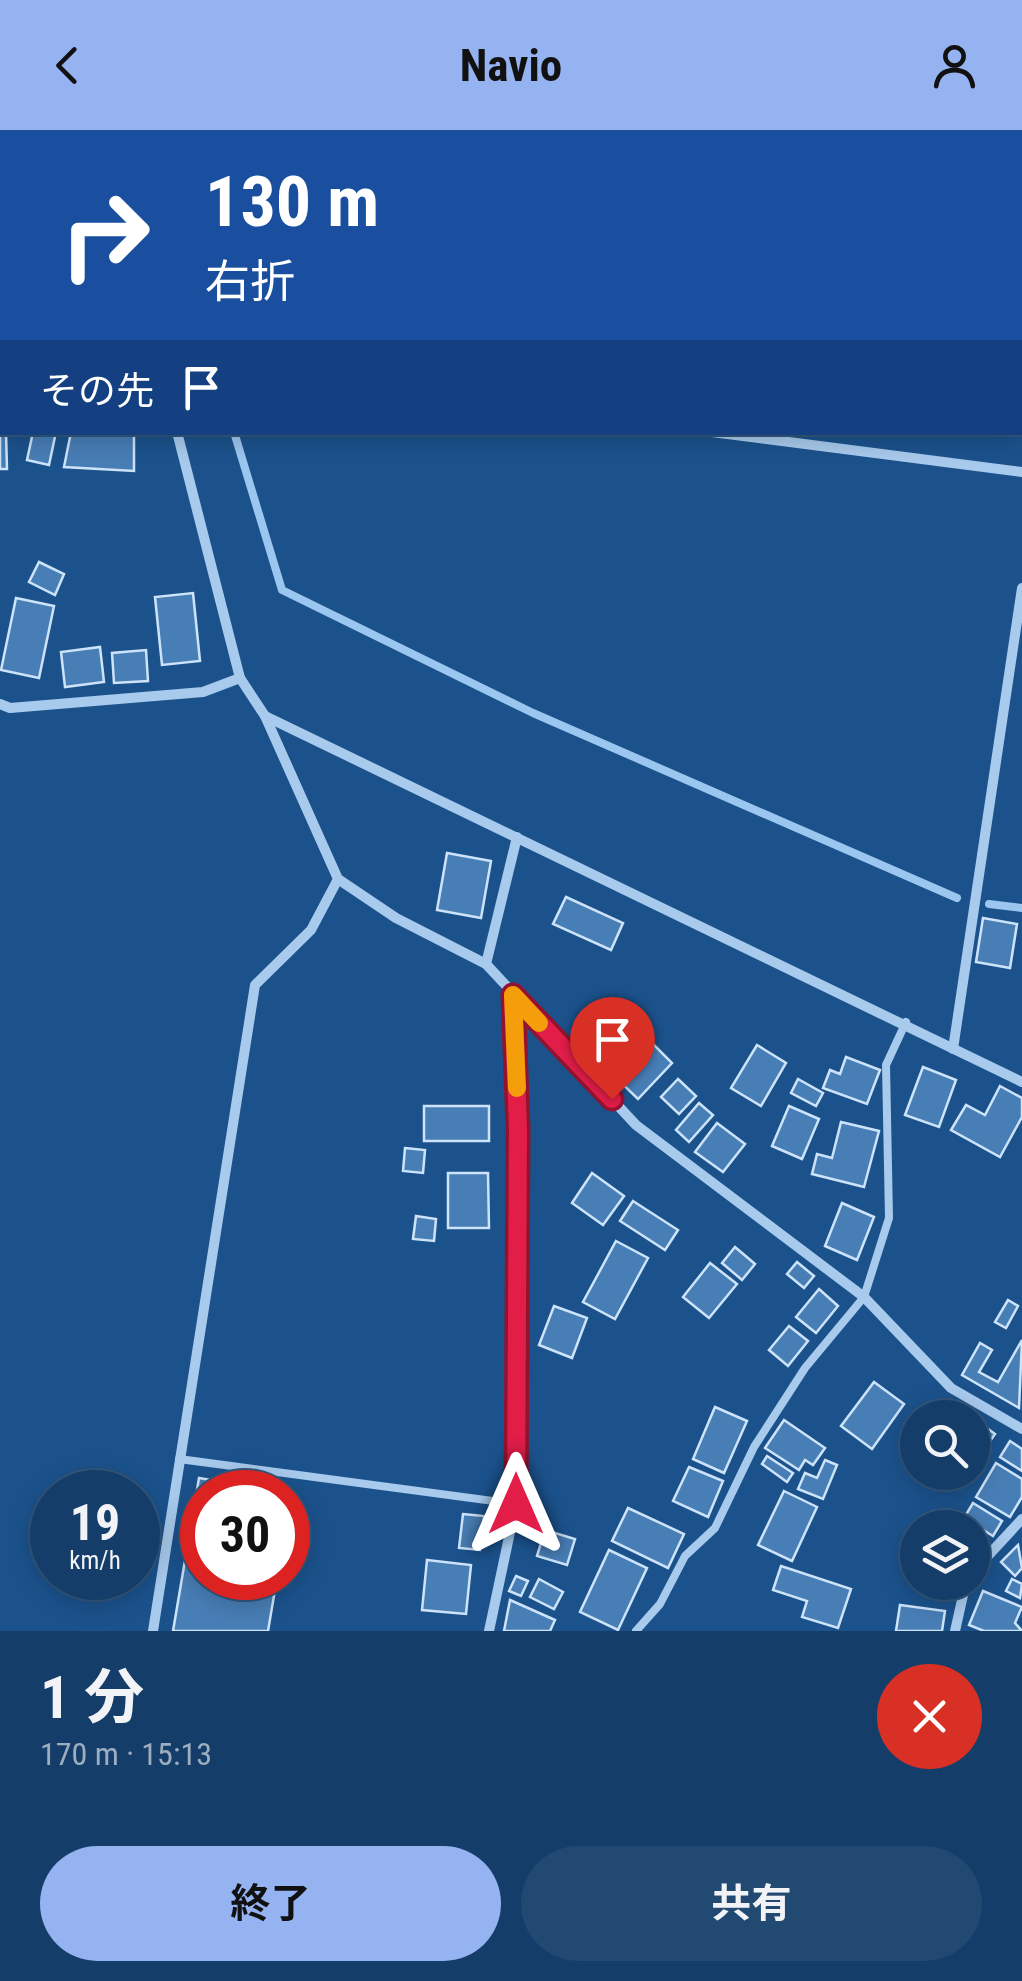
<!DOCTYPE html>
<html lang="ja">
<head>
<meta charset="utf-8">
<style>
	:root { --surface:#143e69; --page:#214971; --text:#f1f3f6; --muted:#9daec0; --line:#33577d; --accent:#95b2f1 }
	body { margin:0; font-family:"Roboto Condensed","Noto Sans JP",sans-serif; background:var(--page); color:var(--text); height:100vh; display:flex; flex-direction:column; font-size:38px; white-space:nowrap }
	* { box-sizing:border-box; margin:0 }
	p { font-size:32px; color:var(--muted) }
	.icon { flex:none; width:55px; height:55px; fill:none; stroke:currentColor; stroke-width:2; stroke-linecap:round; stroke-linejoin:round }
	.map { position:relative; height:1501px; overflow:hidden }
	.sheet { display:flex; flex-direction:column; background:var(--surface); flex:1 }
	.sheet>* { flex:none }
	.banner { position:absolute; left:0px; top:0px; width:1022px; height:305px; box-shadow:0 5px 25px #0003,0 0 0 2px var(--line); background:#1a4fa0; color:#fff; overflow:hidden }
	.tools { position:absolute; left:900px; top:1270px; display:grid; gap:20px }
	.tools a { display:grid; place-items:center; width:90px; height:90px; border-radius:50%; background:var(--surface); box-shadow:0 5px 25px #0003,0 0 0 2px var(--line); font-size:50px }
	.speed { position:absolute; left:30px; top:1340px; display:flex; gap:20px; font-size:50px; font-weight:700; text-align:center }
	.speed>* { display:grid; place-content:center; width:130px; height:130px; border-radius:50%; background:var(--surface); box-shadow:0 5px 25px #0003,0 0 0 2px var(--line); line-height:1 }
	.speed small { font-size:25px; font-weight:400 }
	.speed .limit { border:15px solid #d22; background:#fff; color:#111 }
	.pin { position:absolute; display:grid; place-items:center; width:85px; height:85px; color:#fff; margin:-102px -42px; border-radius:50% 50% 50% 0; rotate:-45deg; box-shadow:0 0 10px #0007 }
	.pin .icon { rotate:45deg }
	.me { position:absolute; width:110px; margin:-55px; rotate:0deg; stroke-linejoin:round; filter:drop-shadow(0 0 8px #0008) }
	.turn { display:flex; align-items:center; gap:35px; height:210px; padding:0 40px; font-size:45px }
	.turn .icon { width:130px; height:130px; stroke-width:2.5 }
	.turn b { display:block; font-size:70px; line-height:85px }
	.then { display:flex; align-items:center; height:95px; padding:0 40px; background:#0003; gap:20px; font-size:38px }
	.round { display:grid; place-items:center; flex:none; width:105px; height:105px; border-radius:52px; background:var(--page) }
	.overview { display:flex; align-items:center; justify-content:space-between; height:170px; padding:0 40px }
	h1 { font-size:60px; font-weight:700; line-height:75px }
	.cta { display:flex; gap:20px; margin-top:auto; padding:20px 40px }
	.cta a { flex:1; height:115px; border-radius:60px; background:var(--accent); color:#111; font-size:40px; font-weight:700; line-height:115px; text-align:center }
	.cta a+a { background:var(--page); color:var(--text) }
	header { display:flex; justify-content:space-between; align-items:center; height:130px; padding:0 40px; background:var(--accent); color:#111; font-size:45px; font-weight:700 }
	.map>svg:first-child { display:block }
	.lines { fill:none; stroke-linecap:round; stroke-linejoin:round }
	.stream { stroke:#9bc6ef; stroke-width:8 }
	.building { fill:#487eb6; stroke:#cde3fa; stroke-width:2.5 }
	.service { stroke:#a8caed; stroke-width:8 }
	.minor { stroke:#a8caed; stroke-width:10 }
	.route-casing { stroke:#92132f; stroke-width:25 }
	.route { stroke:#e11d48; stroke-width:18 }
	.slow { stroke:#f59e0b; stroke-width:18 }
</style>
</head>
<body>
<header><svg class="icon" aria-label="back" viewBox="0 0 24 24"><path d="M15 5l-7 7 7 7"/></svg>Navio<svg class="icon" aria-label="person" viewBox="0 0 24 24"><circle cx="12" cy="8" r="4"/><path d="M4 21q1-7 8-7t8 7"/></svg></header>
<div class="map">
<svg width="1022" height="1501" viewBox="0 0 1022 1501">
	<rect width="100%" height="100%" fill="#1b528c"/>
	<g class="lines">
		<g class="stream">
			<path d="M153 0 154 2"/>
			<path d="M234 302 282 460 533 583 957 768"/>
			<path d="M989 774 1022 778"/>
		</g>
	</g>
	<g class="building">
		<path d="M0 293 6 302 7 339H0Z"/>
		<path d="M33 302H56L49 335 27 330Z"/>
		<path d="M71 302H134V341L64 337Z"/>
		<path d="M39 432 64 444 55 465 29 452Z"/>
		<path d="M193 463 200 531 162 535 155 467Z"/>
		<path d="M16 468 54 476 39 548 1 540Z"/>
		<path d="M100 517 104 552 65 557 61 522Z"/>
		<path d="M146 520 148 551 114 553 112 523Z"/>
		<path d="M447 723 491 731 481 788 437 780Z"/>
		<path d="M566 767 623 793 611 820 553 794Z"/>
		<path d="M983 788 1017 794 1010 838 976 832Z"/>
		<path d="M648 909 672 933 638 969 613 945Z"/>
		<path d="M757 915 786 933 761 976 731 958Z"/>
		<path d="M846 927 880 940 867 974 823 958 830 940 840 944Z"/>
		<path d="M923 937 956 950 939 997 905 985Z"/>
		<path d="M678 949 696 966 679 984 661 967Z"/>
		<path d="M798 949 823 963 816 976 791 963Z"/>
		<path d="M1000 956 1022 968V987L1000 1027 951 1000 966 975 985 985Z"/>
		<path d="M699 973 713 985 689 1012 676 1000Z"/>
		<rect x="424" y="976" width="65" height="35"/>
		<path d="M789 976 819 989 802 1029 772 1016Z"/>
		<path d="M841 992 879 1001 864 1057 812 1044 817 1024 832 1028Z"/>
		<path d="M717 993 745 1014 723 1042 695 1022Z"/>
		<path d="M405 1018 425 1020 423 1043 403 1041Z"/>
		<path d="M448 1043H488L489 1098H448Z"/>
		<path d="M592 1043 624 1066 603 1095 572 1073Z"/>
		<path d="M633 1071 678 1100 665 1120 620 1091Z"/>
		<path d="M842 1073 874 1087 857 1130 825 1116Z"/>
		<path d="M416 1086 436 1089 434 1111 413 1109Z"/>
		<path d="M616 1111 648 1128 615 1189 583 1172Z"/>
		<path d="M735 1117 755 1134 742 1150 722 1133Z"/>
		<path d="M797 1132 814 1146 804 1158 787 1144Z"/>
		<path d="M710 1133 737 1154 709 1188 683 1167Z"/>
		<path d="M819 1159 838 1176 816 1203 796 1187Z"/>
		<path d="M1008 1170 1018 1176 1006 1198 995 1192Z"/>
		<path d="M554 1176 587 1188 572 1228 539 1215Z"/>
		<path d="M789 1196 808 1211 788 1236 769 1220Z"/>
		<path d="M1022 1210 1019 1278 962 1245 980 1213 992 1220 979 1242 998 1252Z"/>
		<path d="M874 1252 904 1274 872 1319 841 1296Z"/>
		<path d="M952 1272 995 1304 983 1321 972 1314V1288H941Z"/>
		<path d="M715 1277 747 1291 724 1343 693 1329Z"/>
		<path d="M784 1290 825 1318 813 1335 805 1330 799 1340 765 1318Z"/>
		<path d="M1010 1311 1022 1319V1341L1000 1327Z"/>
		<path d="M767 1326 793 1343 787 1352 762 1334Z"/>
		<path d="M825 1330 837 1335 823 1369 798 1359 805 1343 817 1348Z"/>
		<path d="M996 1333 1022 1349V1367L1010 1387 976 1367Z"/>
		<path d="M689 1337 723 1351 708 1387 673 1371Z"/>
		<path d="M199 1348 283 1362H202V1448H277L268 1501H173Z"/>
		<path d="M784 1361 817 1377 792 1431 758 1415Z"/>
		<path d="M973 1373 1002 1391 993 1406 964 1388Z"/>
		<path d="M628 1378 684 1404 668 1438 612 1411Z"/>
		<path d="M463 1384 484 1386 480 1420 459 1418Z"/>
		<path d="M545 1400 575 1409 567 1435 537 1426Z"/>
		<path d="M1018 1415 1022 1438 1015 1446 1001 1432Z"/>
		<path d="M609 1420 647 1438 618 1500 580 1482Z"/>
		<path d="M427 1430 471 1435 466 1484 422 1480Z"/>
		<path d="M781 1436 851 1459 838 1498 802 1487 807 1471 773 1460Z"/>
		<path d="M516 1446 528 1451 521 1466 509 1461Z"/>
		<path d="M539 1449 563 1462 554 1479 530 1467Z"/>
		<path d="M1012 1449 1022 1454 1020 1468 1006 1461Z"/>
		<path d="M983 1461 1022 1477 1015 1493 1022 1501H984L969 1495Z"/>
		<path d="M510 1470 555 1490 550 1501H504Z"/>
		<path d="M900 1475 945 1481 942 1501H896Z"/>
	</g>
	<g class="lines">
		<g class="service">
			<path d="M179 1329 516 1374"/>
			<path d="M636 1501 660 1474 685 1426 715 1398 754 1317 805 1238 864 1167 889 1088 886 935 906 892"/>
		</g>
		<g class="minor">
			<path d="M95 0 96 2"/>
			<path d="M177 302 240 548 265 586 1022 952"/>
			<path d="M712 302 1022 342"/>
			<path d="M0 574 10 578 203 562 240 548"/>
			<path d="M265 586 338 749 396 788 486 834 636 995 864 1167 951 1258 1022 1299"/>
			<path d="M486 834 517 707"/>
			<path d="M953 919 1022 458"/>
			<path d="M972 1443 1022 1389"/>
			<path d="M153 1501 255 855 311 800 338 749"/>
			<path d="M489 1501 516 1374 519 997 513 865"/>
			<path d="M955 1501 966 1452"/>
		</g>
	</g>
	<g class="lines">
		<defs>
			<path id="route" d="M516 1374 518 998 513 865 612 969"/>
		</defs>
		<use href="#route" class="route-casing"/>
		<use href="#route" class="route"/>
		<path class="slow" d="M517 958 513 865 539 893"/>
	</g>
</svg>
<div class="tools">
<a><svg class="icon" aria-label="search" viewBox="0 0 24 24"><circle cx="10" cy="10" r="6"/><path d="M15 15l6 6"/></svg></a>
<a><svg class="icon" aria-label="layers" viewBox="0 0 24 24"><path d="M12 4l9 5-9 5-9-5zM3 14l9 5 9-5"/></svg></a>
</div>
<div class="speed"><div>19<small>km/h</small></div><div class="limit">30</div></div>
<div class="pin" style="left:612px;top:969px;background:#d93025"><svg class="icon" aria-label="arrive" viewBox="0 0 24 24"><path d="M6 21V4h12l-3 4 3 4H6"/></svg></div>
<svg class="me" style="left:516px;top:1374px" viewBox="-20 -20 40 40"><path d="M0-17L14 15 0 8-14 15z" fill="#e11d48" stroke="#fff" stroke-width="4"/></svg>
<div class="banner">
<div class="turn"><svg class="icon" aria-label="right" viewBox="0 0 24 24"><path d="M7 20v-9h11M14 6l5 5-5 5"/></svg><div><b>130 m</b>右折</div></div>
<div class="then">その先<svg class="icon" aria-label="arrive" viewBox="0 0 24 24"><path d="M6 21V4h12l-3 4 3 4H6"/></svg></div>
</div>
</div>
<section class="sheet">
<div class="overview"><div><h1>1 分</h1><p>170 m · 15:13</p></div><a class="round" style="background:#d93025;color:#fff"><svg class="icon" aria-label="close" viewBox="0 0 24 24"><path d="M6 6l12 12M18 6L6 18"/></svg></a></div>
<div class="cta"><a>終了</a><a>共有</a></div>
</section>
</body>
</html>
